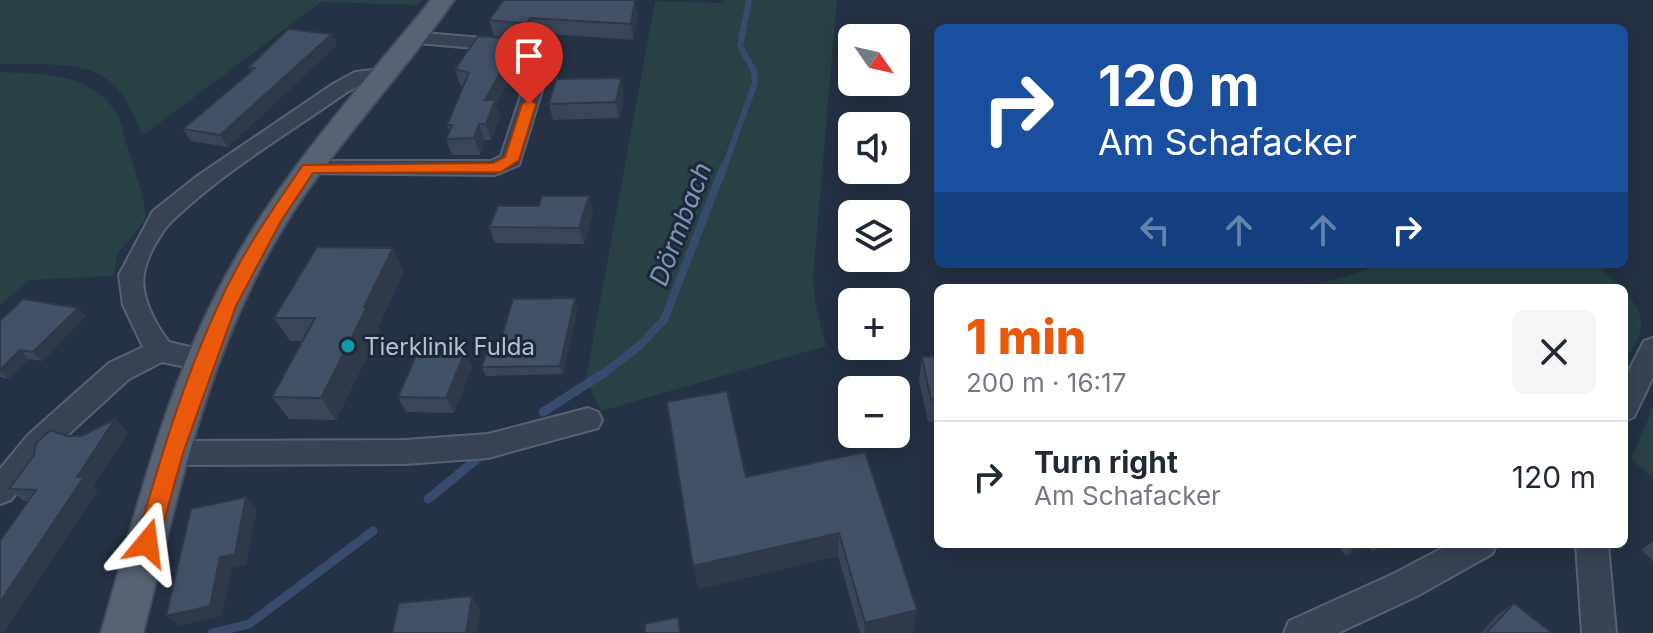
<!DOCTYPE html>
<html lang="en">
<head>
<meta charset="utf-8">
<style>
	:root { --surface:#fff; --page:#f6f6f7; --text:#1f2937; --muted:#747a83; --line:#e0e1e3; --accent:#ea580c }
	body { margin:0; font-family:Inter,sans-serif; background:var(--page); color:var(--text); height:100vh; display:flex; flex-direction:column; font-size:30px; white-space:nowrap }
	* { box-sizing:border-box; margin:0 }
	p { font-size:26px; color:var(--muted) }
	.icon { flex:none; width:44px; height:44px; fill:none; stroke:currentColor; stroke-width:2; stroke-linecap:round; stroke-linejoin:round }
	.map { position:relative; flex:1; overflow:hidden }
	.details { position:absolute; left:934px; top:284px; width:694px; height:264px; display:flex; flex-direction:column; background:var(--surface); border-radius:12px; box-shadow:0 4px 20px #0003 }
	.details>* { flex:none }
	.banner { position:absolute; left:934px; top:24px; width:694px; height:244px; border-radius:12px; box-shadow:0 4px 20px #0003; background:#1a4fa0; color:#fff; overflow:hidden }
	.needle { width:52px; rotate:124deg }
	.fabs { position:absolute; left:838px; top:24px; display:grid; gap:16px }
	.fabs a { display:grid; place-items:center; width:72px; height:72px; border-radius:12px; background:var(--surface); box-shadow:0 4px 20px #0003; font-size:40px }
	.pin { position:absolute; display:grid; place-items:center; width:68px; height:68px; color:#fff; margin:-82px -34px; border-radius:50% 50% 50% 0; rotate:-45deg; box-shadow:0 0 8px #0007 }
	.pin .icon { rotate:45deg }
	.me { position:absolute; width:88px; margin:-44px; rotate:16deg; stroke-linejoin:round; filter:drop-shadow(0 0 6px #0008) }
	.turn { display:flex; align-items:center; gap:28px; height:168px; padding:0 32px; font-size:36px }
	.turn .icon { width:104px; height:104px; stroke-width:2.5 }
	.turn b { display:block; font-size:56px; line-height:68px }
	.lanes { display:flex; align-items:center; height:76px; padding:0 32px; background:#0003; justify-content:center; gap:40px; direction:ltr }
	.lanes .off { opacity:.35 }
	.round { display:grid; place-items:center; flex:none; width:84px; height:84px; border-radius:12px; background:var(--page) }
	.head { display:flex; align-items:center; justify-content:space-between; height:136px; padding:0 32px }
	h1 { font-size:48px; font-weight:800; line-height:60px; color:var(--accent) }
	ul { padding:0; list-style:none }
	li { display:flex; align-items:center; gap:24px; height:112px; padding:0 32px; border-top:2px solid var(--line) }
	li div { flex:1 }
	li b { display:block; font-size:30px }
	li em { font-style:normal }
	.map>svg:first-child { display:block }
	.green { fill:#274145 }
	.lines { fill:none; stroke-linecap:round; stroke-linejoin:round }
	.stream-far2 { stroke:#374c6c; stroke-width:6 }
	.stream-far1 { stroke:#374c6c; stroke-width:8 }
	.stream { stroke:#374c6c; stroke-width:9 }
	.minor-casing { stroke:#576171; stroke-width:4 }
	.major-casing { stroke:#434c5d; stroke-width:4 }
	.minor { fill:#394353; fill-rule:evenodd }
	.major { fill:#576273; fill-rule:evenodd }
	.wall { fill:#3a4658 }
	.shaded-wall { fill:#2f3947 }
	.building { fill:#435166; stroke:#2f3947; stroke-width:2 }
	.route { fill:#ea580c; stroke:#983908; stroke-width:2 }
	.culture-dot { fill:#0f9aa8; stroke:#1e2839; stroke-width:3 }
	.labels { text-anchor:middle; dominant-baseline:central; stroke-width:6; stroke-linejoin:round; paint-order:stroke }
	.poi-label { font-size:24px; fill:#b6bfcd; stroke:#1e2839; text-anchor:start }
	.water-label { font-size:26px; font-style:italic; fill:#7c94b6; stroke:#1e2839 }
</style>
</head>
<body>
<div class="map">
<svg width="1653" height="633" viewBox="0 0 1653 633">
	<rect width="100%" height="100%" fill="#253144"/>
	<g class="green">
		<path d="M0 0H423L418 5 321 2 142 136C116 54 73 66 0 64Z"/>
		<path d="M724 0H837L813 277 815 302 826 346 601 411 586 378 655 1 722 3Z"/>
		<path d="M0 72C45 74 95 72 119 118 123 127 124 138 128 148 135 172 144 194 146 219L118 253 113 276 30 280 0 305Z"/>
		<path d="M1387 264H1597L1621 288H1305Z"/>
		<path d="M1624 291C1650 318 1644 333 1624 361Z"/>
		<path d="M1653 408V478L1631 459Z"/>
	</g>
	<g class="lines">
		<path class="stream-far2" d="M724 168 755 83 754 71 740 46 749 0"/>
		<path class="stream-far1" d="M601 375 638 347 664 320 724 166"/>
		<g class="stream">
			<path d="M543 412 604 373"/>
			<path d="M428 499 477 459"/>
			<path d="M212 633 249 624 373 531"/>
		</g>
		<defs>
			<g id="minor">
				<path d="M412 32 553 44 555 48 519 165 495 175 300 173 297 168 300 163 308 161H491L501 156 535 53 405 42 403 38 405 34Z"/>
				<path d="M381 69 391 75 388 79 366 82 347 92C289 133 224 171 173 220 161 231 146 258 144 274 140 297 156 325 169 342L215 353 219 360 215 367 205 371 162 362 129 379 48 453 11 500 0 504V469L28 435 109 363 143 347 123 305 119 275 153 211 196 177 333 84 355 72Z"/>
				<path d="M1653 338V377L1634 417 1624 421V380L1644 341Z"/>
				<path d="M588 408 598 412 602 420 598 428 488 458 405 464 173 465 163 462 158 453 163 444 173 441 405 440 488 434Z"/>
				<path d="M1450 544H1497L1492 554 1417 596 1338 633H1284L1289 621 1393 574Z"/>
				<path d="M1576 544H1608L1616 633H1582Z"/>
			</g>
			<path id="major" d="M431 0H454C400 78 333 146 283 228 208 351 178 495 143 633H101C138 505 169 372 237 256 290 163 364 83 431 0Z"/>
		</defs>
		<use href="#minor" class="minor-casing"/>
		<use href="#major" class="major-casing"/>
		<use href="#minor" class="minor"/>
		<use href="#major" class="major"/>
	</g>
	<g class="wall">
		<path d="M504 0 638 16 633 40 535 33 532 39 494 36 489 20Z"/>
		<path d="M332 34 337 45 228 147 191 141 183 129 251 71 249 67Z"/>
		<path d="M519 39 523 55 496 105 500 116 491 140H485L480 155H452L446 139 449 131 447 125 463 86 460 85 455 69Z"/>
		<path d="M624 94 619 118 553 120 549 104Z"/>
		<path d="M593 212 584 244 495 243 489 227Z"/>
		<path d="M404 271 378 327 380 330 336 420 289 419 272 397 303 341H290L274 318Z"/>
		<path d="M578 306 563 374 486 376 482 367 500 343Z"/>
		<path d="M78 308 86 316 42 361 28 359 8 379 0 377V321Z"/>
		<path d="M465 352 472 367 454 413 406 412 398 397Z"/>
		<path d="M938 356V421L928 422 919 380 922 357Z"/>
		<path d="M128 432 93 486 98 490 28 501H24L9 489 82 436Z"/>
		<path d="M865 452 917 610 913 632 908 633H860L838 556 698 589 746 477Z"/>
		<path d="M1653 541V561L1641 550Z"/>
		<path d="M1336 544H1389L1373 551 1367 547 1346 556Z"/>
		<path d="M1514 603 1552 633H1481L1496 616Z"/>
	</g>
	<g class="shaded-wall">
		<path d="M635 0 638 16 633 40 631 24Z"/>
		<path d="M530 18 535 33 532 39 527 24Z"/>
		<path d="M332 34 337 45 228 147 220 135Z"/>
		<path d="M519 39 523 55 496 105 500 116 491 140 486 124 485 100Z"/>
		<path d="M621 78 624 94 619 118 616 102Z"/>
		<path d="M479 124 485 140 480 155 474 138Z"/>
		<path d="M589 196 593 212 584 244 579 228Z"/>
		<path d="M393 248 404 271 378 327 380 330 336 420 321 398Z"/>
		<path d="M575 298 578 306 563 374 560 366Z"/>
		<path d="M78 308 86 316 42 361 33 352Z"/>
		<path d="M20 350 28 359 8 379 0 371V370Z"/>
		<path d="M465 352 472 367 454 413 446 398Z"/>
		<path d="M115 419 128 432 93 486 98 490 4 633H0V602L77 477Z"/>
		<path d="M246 497 257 509 246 565 232 568 222 616 180 626 166 616 220 557Z"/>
		<path d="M839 533 838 556 698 589 693 566Z"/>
		<path d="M1357 544H1369L1367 547 1346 556Z"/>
		<path d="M1380 544H1389L1373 551Z"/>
		<path d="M472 596 481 610 477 633H466Z"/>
		<path d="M917 610 913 632 908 633H864L865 623Z"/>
	</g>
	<g class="building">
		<path d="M504 0H635L631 24 530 18 527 24 489 20Z"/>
		<path d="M288 29 332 34 220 135 183 129 255 68 249 67Z"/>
		<path d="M478 36 519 39 485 100H495L486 124H479L474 138 446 139 452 125H447L469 73 455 69Z"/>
		<path d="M621 78 616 102 549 104 556 79Z"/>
		<path d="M542 196H589L579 228 489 227 498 206H539Z"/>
		<path d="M317 247 393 248 364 307H367L321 398 272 397 315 318H274Z"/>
		<path d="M575 298 560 366 482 367 489 344 500 343 513 299Z"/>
		<path d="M23 299 78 308 33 352 20 350 0 370V321Z"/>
		<path d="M418 351 465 352 446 398 398 397Z"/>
		<path d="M938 356V399L931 400 922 357Z"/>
		<path d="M727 391 746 477 865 452 917 610 865 623 839 533 693 566 667 402Z"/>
		<path d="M115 419 77 477H84L0 602V541L36 490 9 489 34 455 36 443 50 430 67 436H82Z"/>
		<path d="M246 497 235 554 220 557 210 606 166 616 191 509Z"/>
		<path d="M472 596 466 633H392L399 603Z"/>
		<path d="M1514 603 1552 633H1486Z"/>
		<path d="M678 617 680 633H645V624Z"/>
	</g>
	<path class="route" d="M529 100 536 104 519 160 501 172 313 173 281 221 236 306 183 453 158 543 155 550 147 553 139 550 136 543C159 463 183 381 218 306 240 256 272 210 303 165L493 163 505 157 522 104Z"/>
	<circle class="culture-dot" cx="348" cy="346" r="8"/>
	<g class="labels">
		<g class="poi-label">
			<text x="364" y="346">Tierklinik Fulda</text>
		</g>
		<g class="water-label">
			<text transform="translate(680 224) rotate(-69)">Dörmbach</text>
		</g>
	</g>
</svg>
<div class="fabs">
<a><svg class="needle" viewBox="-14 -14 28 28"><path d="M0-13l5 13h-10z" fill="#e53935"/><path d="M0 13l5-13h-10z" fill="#747a83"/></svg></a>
<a><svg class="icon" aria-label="sound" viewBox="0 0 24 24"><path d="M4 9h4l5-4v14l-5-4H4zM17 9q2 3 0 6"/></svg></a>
<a><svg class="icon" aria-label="layers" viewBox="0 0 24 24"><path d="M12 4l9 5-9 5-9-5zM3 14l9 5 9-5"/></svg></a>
<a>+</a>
<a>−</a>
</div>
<div class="pin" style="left:529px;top:104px;background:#d93025"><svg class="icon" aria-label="arrive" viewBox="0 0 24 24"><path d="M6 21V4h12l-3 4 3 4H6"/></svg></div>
<svg class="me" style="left:147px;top:543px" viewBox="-20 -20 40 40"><path d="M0-17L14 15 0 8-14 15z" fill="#ea580c" stroke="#fff" stroke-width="4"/></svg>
<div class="banner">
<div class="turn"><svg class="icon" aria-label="right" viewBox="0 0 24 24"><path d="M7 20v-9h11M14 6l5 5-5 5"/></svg><div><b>120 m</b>Am Schafacker</div></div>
<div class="lanes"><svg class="icon off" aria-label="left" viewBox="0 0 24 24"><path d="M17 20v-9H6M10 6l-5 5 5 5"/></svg><svg class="icon off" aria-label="ahead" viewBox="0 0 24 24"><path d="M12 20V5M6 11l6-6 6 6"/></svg><svg class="icon off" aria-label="ahead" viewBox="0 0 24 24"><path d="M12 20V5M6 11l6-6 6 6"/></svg><svg class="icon" aria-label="right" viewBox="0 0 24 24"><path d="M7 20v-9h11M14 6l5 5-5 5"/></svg></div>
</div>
<section class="details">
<div class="head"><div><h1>1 min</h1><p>200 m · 16:17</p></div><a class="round"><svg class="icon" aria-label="close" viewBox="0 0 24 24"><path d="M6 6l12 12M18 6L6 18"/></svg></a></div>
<ul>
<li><svg class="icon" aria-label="right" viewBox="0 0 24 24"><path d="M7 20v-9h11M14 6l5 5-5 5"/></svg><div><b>Turn right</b><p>Am Schafacker</p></div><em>120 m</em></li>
</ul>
</section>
</div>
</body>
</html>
